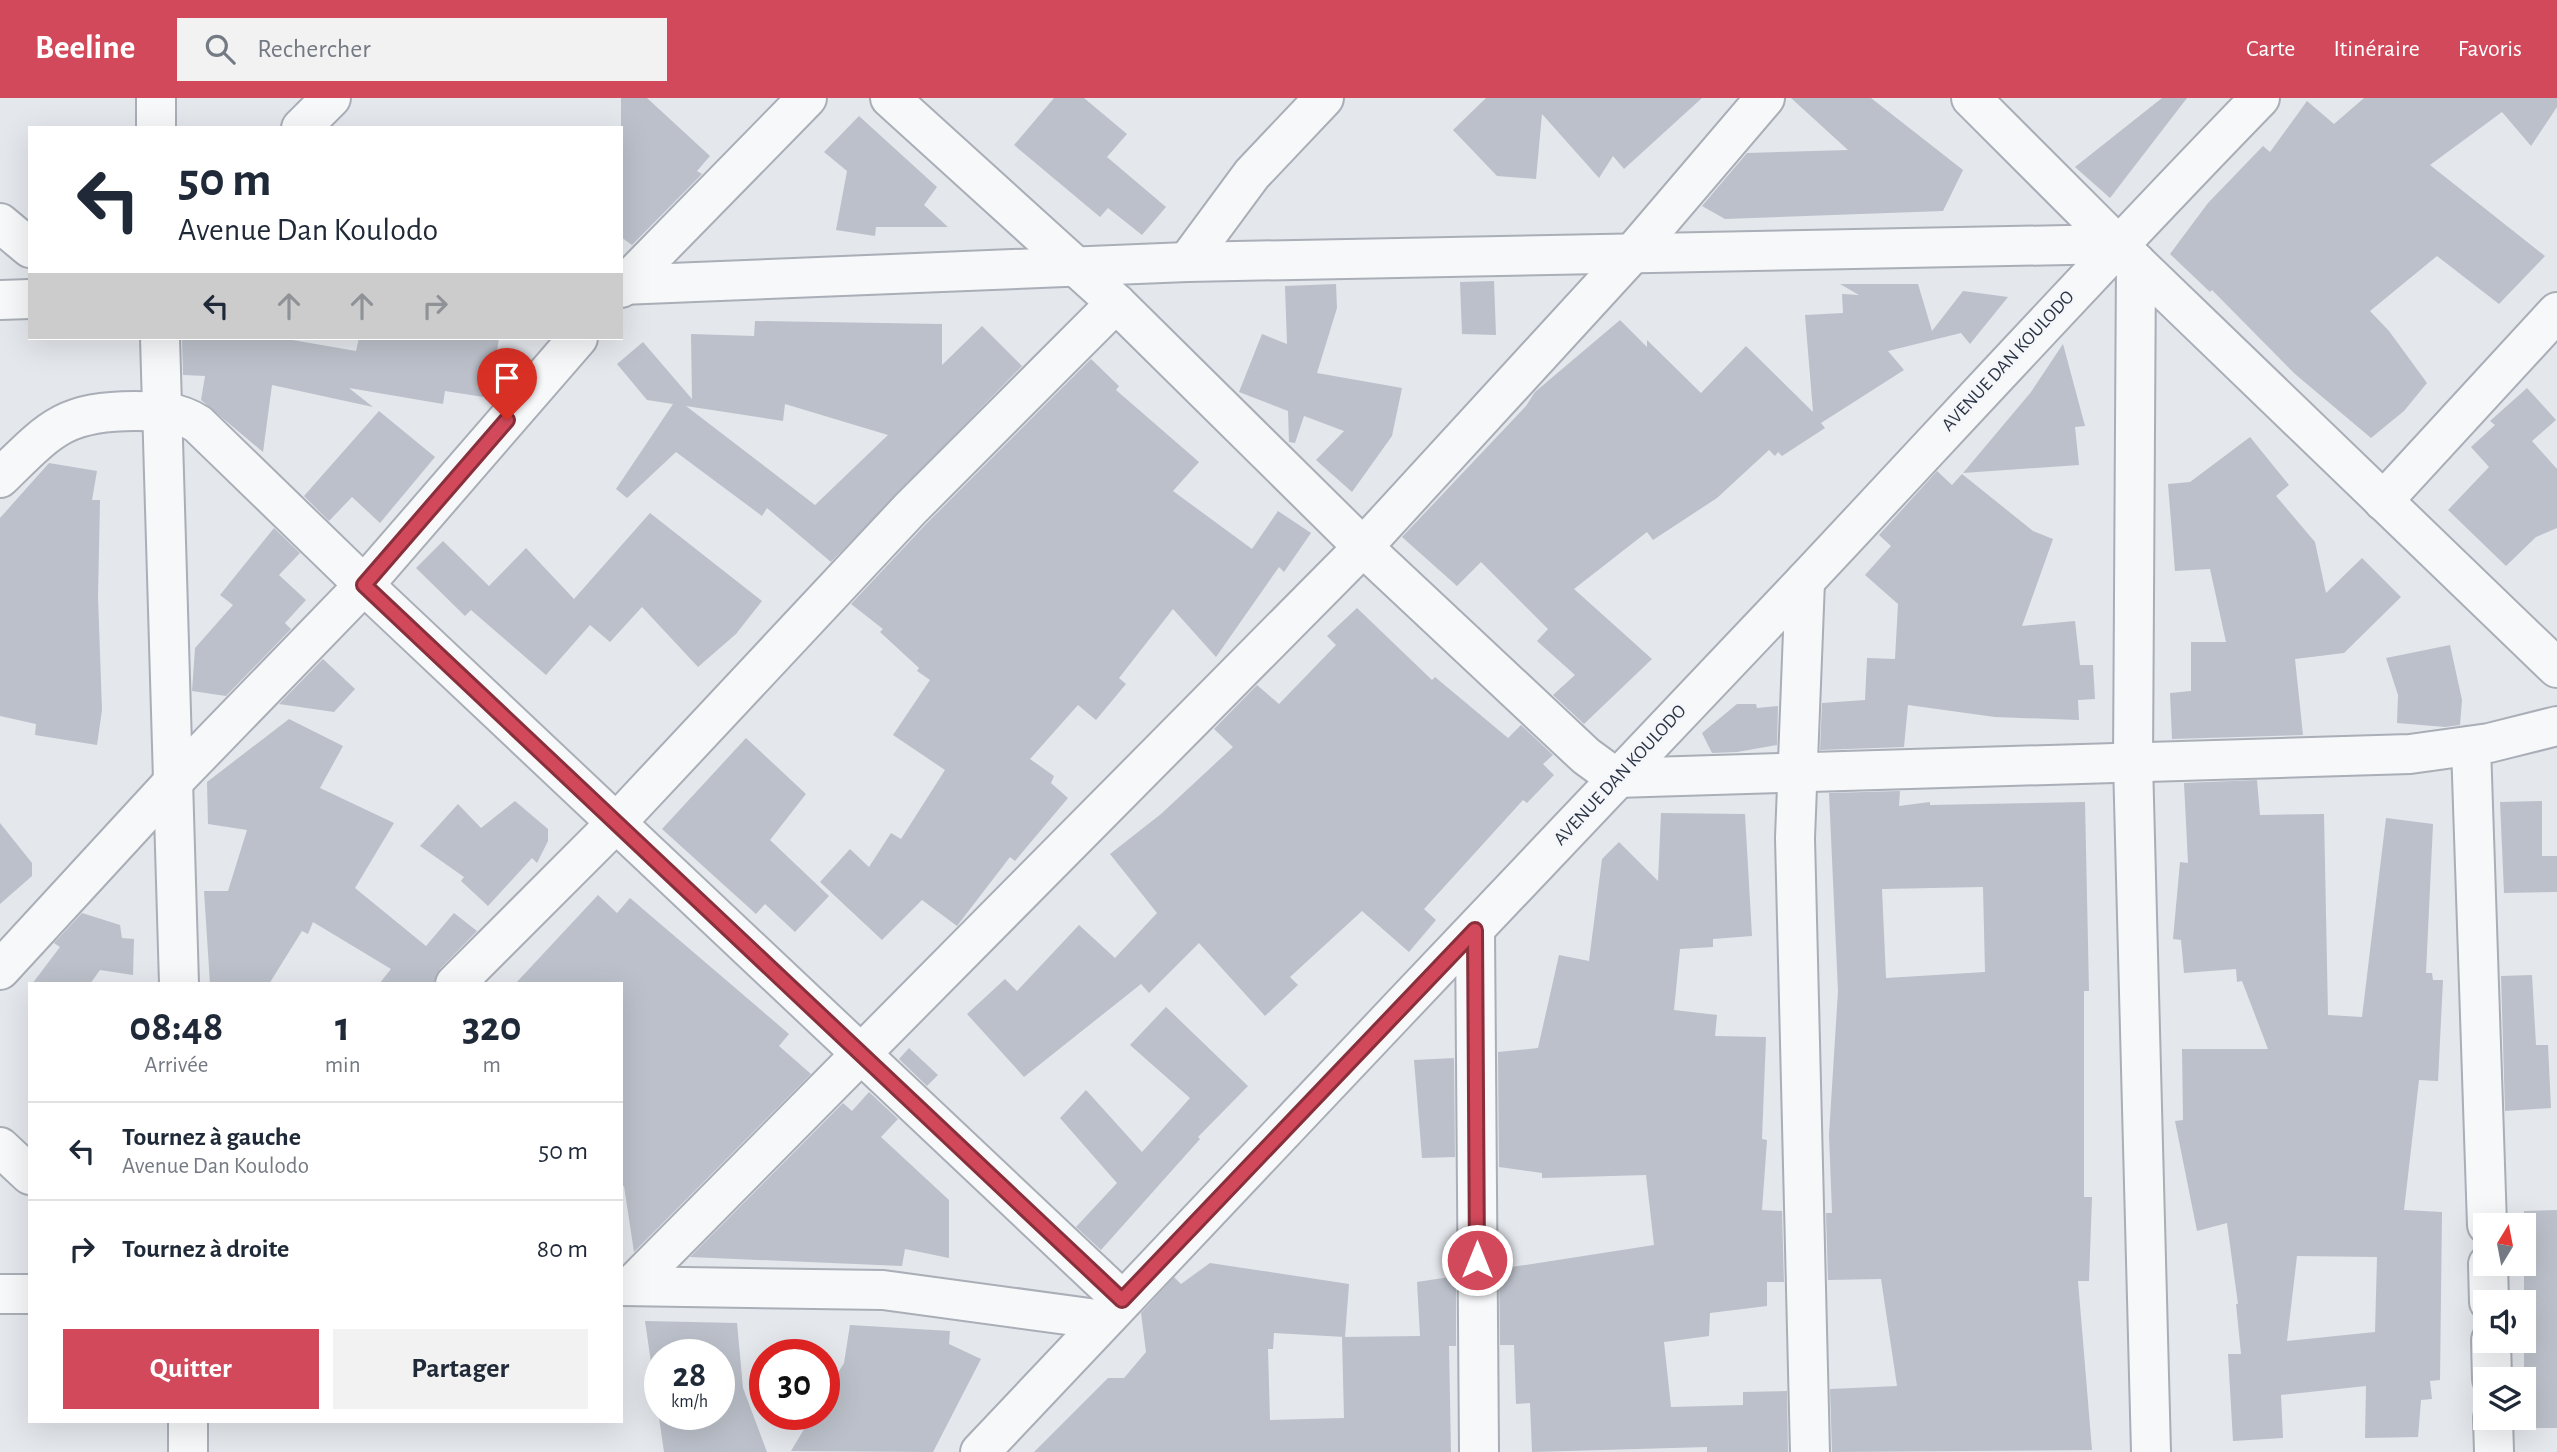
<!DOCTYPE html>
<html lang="fr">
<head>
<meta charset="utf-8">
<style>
	:root { --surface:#fff; --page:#f2f2f3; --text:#1f2937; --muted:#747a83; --line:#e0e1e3; --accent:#d1495b }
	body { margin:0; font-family:"Alegreya Sans",sans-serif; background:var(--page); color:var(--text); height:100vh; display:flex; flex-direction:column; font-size:26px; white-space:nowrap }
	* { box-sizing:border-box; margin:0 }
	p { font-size:23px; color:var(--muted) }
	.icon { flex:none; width:38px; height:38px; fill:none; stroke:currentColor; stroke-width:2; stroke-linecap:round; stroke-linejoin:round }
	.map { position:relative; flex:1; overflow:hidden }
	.sheet { position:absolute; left:28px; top:884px; width:595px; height:441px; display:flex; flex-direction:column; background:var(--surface); border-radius:0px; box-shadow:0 7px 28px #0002 }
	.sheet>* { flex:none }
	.top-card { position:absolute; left:28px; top:28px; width:595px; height:214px; border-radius:0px; box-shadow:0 7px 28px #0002; background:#fff; color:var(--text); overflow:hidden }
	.needle { width:46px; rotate:10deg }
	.tools { position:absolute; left:2473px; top:1115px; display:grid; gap:14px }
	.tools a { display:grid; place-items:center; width:63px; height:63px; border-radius:0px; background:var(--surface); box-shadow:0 7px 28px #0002; font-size:35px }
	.speed { position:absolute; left:644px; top:1241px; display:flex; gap:14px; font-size:35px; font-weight:700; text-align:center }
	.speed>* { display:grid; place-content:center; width:91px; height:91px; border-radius:50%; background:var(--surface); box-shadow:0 7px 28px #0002; line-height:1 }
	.speed small { font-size:18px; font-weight:400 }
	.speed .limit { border:10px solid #d22; background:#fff; color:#111 }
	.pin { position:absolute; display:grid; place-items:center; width:60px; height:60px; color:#fff; margin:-72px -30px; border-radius:50% 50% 50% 0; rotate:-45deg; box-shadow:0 0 7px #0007 }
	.pin .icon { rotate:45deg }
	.me { position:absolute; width:77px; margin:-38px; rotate:0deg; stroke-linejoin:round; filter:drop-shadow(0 0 5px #0008) }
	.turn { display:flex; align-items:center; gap:24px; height:147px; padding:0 35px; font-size:32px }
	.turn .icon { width:91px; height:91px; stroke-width:2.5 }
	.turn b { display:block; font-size:49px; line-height:60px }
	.lanes { display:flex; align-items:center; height:66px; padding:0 35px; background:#0003; justify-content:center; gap:35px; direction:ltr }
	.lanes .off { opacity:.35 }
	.eta { display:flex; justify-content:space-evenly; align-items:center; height:119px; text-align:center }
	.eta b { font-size:42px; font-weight:600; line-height:49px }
	.primary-button { display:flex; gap:14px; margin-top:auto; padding:14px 35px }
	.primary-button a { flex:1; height:80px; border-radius:0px; background:var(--accent); color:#fff; font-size:28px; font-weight:600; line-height:80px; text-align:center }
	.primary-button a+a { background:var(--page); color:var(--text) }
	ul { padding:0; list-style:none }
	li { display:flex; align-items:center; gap:21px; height:98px; padding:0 35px; border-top:2px solid var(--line) }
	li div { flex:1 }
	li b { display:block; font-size:26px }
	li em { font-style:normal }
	header { display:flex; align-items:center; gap:42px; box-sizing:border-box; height:98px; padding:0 35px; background:var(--accent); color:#fff }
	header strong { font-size:33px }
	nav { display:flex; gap:38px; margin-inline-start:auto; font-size:24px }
	.search { width:490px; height:63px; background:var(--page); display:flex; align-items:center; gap:18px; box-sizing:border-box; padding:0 24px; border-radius:0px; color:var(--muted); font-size:26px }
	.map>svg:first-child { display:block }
	.building { fill:#bbc0ca; fill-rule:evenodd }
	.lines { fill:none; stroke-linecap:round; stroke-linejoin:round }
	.minor-casing { stroke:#a9aeb7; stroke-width:42 }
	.tertiary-casing { stroke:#a9aeb7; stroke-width:42 }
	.minor { stroke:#f7f8fa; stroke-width:38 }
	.tertiary { stroke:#f7f8fa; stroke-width:38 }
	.route-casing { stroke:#882f3b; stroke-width:18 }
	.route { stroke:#d1495b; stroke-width:12 }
	.labels { text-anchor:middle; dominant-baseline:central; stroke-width:6; stroke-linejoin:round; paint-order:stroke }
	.street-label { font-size:19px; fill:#2b3445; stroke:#f4f6f9 }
</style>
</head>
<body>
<header>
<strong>Beeline</strong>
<div class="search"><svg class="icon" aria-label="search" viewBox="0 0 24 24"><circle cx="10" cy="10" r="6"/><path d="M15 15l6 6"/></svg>Rechercher</div>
<nav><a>Carte</a><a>Itinéraire</a><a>Favoris</a></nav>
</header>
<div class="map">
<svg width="2557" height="1354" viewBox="0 0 2557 1354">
	<rect width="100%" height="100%" fill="#e4e7ec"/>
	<g class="building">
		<path d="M621 0H647L710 58 697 73 702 76 632 147 621 139Z"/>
		<path d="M1054 0H1084L1127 36 1107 59 1166 109 1142 137 1108 110 1100 119 1014 47Z"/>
		<path d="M1486 0H1702L1624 71 1613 58 1599 80 1542 16 1536 81 1497 78 1453 32Z"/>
		<path d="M1791 0H1871L1963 72 1943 113 1725 121 1702 108 1747 55 1848 52Z"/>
		<path d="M2162 0H2187L2110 100 2075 69Z"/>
		<path d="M2364 0H2557V9L2531 48 2502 14 2430 67 2545 158 2499 206 2437 158 2370 213 2389 233 2427 285 2404 313 2371 340 2295 276 2212 192 2210 194 2170 156 2208 105 2263 48 2270 54 2307 3 2334 26Z"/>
		<path d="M859 18 937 89 924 107 948 129H876L875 138 836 132 847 73 824 54Z"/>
		<path d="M1494 183 1496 237 1462 236 1460 184Z"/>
		<path d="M1336 186 1337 210 1317 275 1402 290 1392 338 1352 394 1316 362 1344 333 1304 318 1295 345 1289 344 1288 313 1239 294 1262 236 1287 246 1285 188Z"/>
		<path d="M1840 186H1918L1932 233 1963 193 2008 199 1970 246 1961 235 1888 253 1904 272 1821 325 1825 330 1782 358 1778 354 1775 358 1769 352 1717 400 1653 442 1647 434 1574 491 1652 561 1584 626 1553 597 1575 577 1537 543 1548 531 1481 464 1457 488 1402 439 1526 308 1535 294 1620 222 1647 249V242L1701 295 1746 248 1813 314 1805 217 1843 215 1842 196 1859 197Z"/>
		<path d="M755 223 942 226V267L982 228 1022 268 831 464 767 410 762 418 676 354 627 400 616 391 673 306 647 302 617 266 643 244 692 301 691 236 754 238ZM785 306 888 337 815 407 686 308 783 323Z"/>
		<path d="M182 240H281L356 253 359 240H499L490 300 445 293 443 306 349 290 373 309 272 287 263 354 201 302 205 278 183 277Z"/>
		<path d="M2063 246 2085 328 2075 329 2079 367 1963 375 2031 294Z"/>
		<path d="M1091 261 1119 288 1116 292 1199 364 1173 393 1252 451 1278 413 1311 435 1284 474 1279 469 1216 559 1173 511 1119 580 1126 586 1096 622 1078 607 1030 661 1054 678 1051 685 1068 700 1015 763 1010 759 957 828 922 802 882 842 820 784 850 751 869 769 891 735 901 741 945 672 893 637 930 582 917 573 919 570 880 534 883 531 851 506 926 426Z"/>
		<path d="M2527 290 2556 322 2532 343 2557 371V430L2536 439 2506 468 2448 412 2489 369 2471 349 2495 327 2490 323Z"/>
		<path d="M379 313 435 359 380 425 352 399 329 423 304 398Z"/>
		<path d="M2250 339 2289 387 2276 398 2315 444 2326 495 2362 460 2401 499 2344 555 2295 561 2303 637 2172 641 2170 595 2191 593V544H2226L2210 471 2175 473 2168 386 2190 384Z"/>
		<path d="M49 365 97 373 92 402H100L98 499 102 612 97 647 35 637 36 626 0 618V420Z"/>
		<path d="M1937 373 1952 387 1962 376 2033 433 2053 441 2022 528 2075 523 2080 567H2093L2095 601 2078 602 2079 622 1995 619 1908 607 1904 649 1820 652 1822 605 1865 602 1867 560 1895 561 1898 506 1865 477 1891 448 1879 437Z"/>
		<path d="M650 415 762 503 736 536 698 569 642 509 610 544 590 527 546 577 471 512 465 518 416 470 443 443 489 488 526 450 574 501Z"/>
		<path d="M274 430 300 455 279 477 306 502 285 525 291 531 226 598 192 593 195 550 233 507 220 497Z"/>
		<path d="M1357 510 1432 582 1435 579 1508 640 1521 627 1553 657 1543 666 1554 677 1527 705 1523 702 1424 811 1436 822 1409 854 1362 813 1290 879 1298 887 1265 918 1199 845 1149 895 1141 886 1024 979 967 916 1005 881 1017 893 1079 827 1115 860 1157 815 1110 756 1161 716 1233 649 1214 631 1257 587 1279 606 1336 547 1327 538Z"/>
		<path d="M2450 547 2462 602 2460 627 2445 629 2397 625 2398 597 2386 560Z"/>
		<path d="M323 561 355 591 334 614 279 606Z"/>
		<path d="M1737 606H1756L1757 610 1778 608 1777 647 1737 654 1712 655 1702 635Z"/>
		<path d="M289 621 343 648 320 690 394 725 355 790 426 848 454 815 477 833 440 871 434 886H379L391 871 313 824 308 836 302 833 269 886H210L204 793H228L247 732 208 726 207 684Z"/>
		<path d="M746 640 806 696 770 742 829 798 795 834 765 806 756 816 662 731Z"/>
		<path d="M2257 682 2260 717 2324 716 2328 917 2362 919 2386 720 2433 726 2426 875H2432L2433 882H2443L2438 983 2419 982 2404 1112 2442 1114 2440 1282 2430 1283 2432 1301 2421 1302 2418 1339 2365 1340 2366 1288 2281 1297 2283 1340 2233 1343 2228 1256H2241L2236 1206H2238L2227 1125 2197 1133 2175 1023 2183 1022 2182 951H2268L2242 883 2237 884 2236 871 2184 875 2181 842 2173 841 2180 764 2188 765 2184 685ZM2297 1158 2377 1159 2375 1234 2287 1243Z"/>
		<path d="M1900 693 1899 708 1930 704V707L2085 704 2089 893H2084V1099H2092L2089 1183H2078L2092 1352 1832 1354 1830 1291 1897 1288 1881 1181 1828 1182 1826 1115H1832L1829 1037 1838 893 1829 695ZM1983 789 1985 874 1886 880 1882 791Z"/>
		<path d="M515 703 548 731V743L537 765 532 760 488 808 461 783 464 779 420 748 458 706 481 730Z"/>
		<path d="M2542 703V758H2557V794L2504 795 2500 704Z"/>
		<path d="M1661 715 1745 716 1752 838 1713 841V849L1680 851 1674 912 1717 917 1715 938 1766 939 1762 1041 1767 1042 1762 1112 1782 1113 1784 1184H1767V1208L1710 1215 1709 1238 1664 1244 1671 1309 1743 1307V1294L1787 1293 1788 1354H1707V1349L1532 1354 1530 1305 1516 1306 1514 1247H1500L1499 1171 1654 1147 1646 1077 1542 1080V1075L1499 1069 1498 954 1538 950 1559 857 1589 863 1602 761 1619 744 1658 783Z"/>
		<path d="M0 725 32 765V778L0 806Z"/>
		<path d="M598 797 617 815 630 800 789 936 779 948 811 976 634 1154 624 1088 621 1089V886H515Z"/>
		<path d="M82 815 120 827 122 840 134 841 133 877 100 872 90 886H32L60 849 54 845Z"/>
		<path d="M2532 877 2536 947H2548L2551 1010 2505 1013 2501 878Z"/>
		<path d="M1166 909 1248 988 1198 1039 1200 1041 1101 1152 1076 1129 1117 1085 1060 1020 1086 992 1142 1054 1190 1000 1130 947Z"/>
		<path d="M909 950 938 977 927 988 899 961Z"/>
		<path d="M1454 960 1455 1059 1422 1060 1414 962Z"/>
		<path d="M869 994 898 1021 881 1039 949 1102V1160L905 1151 902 1168 690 1159 843 1005 852 1013Z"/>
		<path d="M2557 1112V1330H2524V1113Z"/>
		<path d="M1210 1165 1349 1186 1345 1239 1274 1235 1273 1251H1268L1270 1322 1344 1320 1342 1239 1420 1238 1417 1184 1456 1178V1248H1449L1451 1354H1034L1108 1280H1124L1146 1254 1141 1215 1174 1179 1181 1186Z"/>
		<path d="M645 1223 737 1225 743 1290 767 1354H664ZM660 1256H719V1316H660Z"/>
		<path d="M850 1227 950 1233 949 1246 981 1261 933 1354 791 1353 813 1316H824V1298L844 1265Z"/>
	</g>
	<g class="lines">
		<defs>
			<g id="minor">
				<path d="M890 0 1116 205 1363 449 1586 658 1616 680 2410 656 2489 645 2557 628"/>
				<path d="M1971 0 2117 146 2557 570"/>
				<path d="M301 30 331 0"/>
				<path d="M0 125 30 150"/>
				<path d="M1187 164 1252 76 1324 0"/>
				<path d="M2136 164 2133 664 2151 1354"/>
				<path d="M621 187 1187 164 2117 146"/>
				<path d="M621 190 807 0"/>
				<path d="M0 202 30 201"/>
				<path d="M0 380C49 332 63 313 135 313 158 313 178 313 198 326L364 487 1122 1202"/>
				<path d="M2383 403 2557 214"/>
				<path d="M1805 483 1795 740 1810 1354"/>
				<path d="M2471 648 2487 1127"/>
				<path d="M1475 832 1479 1354"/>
				<path d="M0 872 174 683 364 487 578 240"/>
				<path d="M455 886 617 724 910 411 1116 205"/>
				<path d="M0 1049 30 1077"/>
				<path d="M2488 1166 2489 1204"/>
				<path d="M621 1188 883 1192 1104 1222"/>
				<path d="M631 1188 1363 449 1631 157 1765 0"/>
				<path d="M0 1196H30"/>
				<path d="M2491 1242 2492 1281"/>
				<path d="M2493 1320 2494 1354"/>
			</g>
			<g id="tertiary">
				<path d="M156 0V30"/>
				<path d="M160 240 179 886"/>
				<path d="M188 1323V1354"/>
				<path d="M980 1354C1253 1062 1530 775 1804 484 1956 322 2105 159 2260 0"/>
			</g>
		</defs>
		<use href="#minor" class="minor-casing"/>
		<use href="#tertiary" class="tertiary-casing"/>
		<use href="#minor" class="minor"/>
		<use href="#tertiary" class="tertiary"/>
	</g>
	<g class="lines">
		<defs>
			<path id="route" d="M507 322 364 487 1122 1202 1475 832 1477 1162"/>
		</defs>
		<use href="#route" class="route-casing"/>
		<use href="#route" class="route"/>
	</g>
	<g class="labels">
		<g class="street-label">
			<text transform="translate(2008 263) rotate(-47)">AVENUE DAN KOULODO</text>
			<text transform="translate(1620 677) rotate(-47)">AVENUE DAN KOULODO</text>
		</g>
	</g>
</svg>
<div class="tools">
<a><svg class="needle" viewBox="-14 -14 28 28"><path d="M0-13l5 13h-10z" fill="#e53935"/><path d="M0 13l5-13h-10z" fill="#747a83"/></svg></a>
<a><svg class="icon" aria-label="sound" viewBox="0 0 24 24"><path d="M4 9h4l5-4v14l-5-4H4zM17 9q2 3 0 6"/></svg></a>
<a><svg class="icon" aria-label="layers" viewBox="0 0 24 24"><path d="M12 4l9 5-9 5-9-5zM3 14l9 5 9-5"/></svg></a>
</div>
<div class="speed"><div>28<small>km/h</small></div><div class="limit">30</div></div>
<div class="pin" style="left:507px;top:322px;background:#d93025"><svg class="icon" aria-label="arrive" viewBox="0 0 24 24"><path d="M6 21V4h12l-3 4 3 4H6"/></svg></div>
<svg class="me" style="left:1477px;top:1162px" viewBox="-20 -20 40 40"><circle r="17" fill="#d1495b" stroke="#fff" stroke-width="3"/><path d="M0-11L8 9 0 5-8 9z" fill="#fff"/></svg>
<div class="top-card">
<div class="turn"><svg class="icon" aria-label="left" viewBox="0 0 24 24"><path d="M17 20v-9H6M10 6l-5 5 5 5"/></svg><div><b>50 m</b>Avenue Dan Koulodo</div></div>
<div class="lanes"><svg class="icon" aria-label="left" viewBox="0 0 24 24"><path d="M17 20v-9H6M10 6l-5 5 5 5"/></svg><svg class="icon off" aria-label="ahead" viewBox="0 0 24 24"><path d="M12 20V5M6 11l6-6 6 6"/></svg><svg class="icon off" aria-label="ahead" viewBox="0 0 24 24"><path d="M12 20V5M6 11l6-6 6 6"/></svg><svg class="icon off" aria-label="right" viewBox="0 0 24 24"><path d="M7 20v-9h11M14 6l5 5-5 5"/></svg></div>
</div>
<section class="sheet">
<div class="eta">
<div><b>08:48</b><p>Arrivée</p></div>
<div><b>1</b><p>min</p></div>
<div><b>320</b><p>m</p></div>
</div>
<ul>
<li><svg class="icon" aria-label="left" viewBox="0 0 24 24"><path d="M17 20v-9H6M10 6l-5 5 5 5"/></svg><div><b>Tournez à gauche</b><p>Avenue Dan Koulodo</p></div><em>50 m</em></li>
<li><svg class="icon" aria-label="right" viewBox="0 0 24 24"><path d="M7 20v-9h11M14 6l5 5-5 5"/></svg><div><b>Tournez à droite</b></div><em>80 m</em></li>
</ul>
<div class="primary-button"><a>Quitter</a><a>Partager</a></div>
</section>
</div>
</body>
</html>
